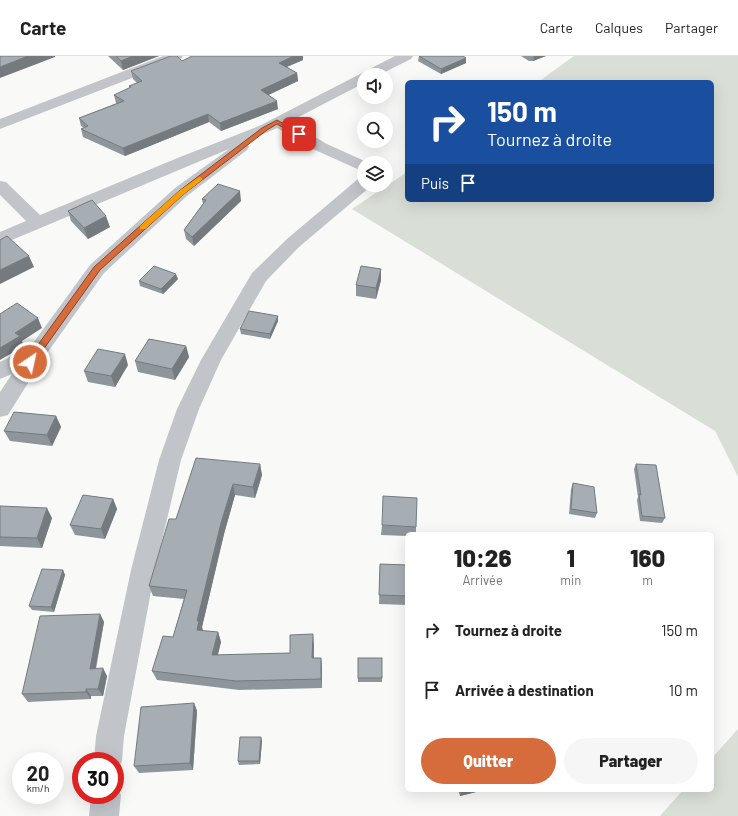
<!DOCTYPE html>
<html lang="fr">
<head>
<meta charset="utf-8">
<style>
	:root { --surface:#fff; --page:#f6f6f6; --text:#222; --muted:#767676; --line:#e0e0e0; --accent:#d66b3b }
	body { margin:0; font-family:Barlow,sans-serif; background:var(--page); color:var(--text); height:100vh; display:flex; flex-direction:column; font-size:15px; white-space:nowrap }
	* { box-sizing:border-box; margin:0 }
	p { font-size:13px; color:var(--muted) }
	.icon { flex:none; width:22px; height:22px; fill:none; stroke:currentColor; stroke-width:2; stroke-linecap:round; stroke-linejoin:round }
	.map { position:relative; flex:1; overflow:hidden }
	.side { position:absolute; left:405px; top:476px; width:309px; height:260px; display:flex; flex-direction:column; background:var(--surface); border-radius:6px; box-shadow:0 4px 16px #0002 }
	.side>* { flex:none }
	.guide { position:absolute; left:405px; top:24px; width:309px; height:122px; border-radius:6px; box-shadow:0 4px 16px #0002; background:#1a4fa0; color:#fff; overflow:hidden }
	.fabs { position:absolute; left:357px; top:12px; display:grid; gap:8px }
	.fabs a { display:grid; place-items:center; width:36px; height:36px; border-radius:50%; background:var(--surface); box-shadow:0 4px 16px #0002; font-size:20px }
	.speed { position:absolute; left:12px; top:696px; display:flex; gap:8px; font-size:20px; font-weight:700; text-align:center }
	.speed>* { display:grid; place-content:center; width:52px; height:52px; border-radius:50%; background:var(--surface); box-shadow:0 4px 16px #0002; line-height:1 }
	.speed small { font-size:10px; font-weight:400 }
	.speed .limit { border:6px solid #d22; background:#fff; color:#111 }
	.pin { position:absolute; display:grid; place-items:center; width:34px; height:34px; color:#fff; margin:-17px; border-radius:8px; box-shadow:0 2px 6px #0006 }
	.me { position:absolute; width:44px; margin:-22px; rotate:34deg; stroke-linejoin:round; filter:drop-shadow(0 0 3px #0008) }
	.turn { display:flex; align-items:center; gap:14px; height:84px; padding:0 16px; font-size:18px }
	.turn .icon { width:52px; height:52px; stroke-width:2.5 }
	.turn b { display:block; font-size:28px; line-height:34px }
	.then { display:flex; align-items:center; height:38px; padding:0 16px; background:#0003; gap:8px; font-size:15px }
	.eta { display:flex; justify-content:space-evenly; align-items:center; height:68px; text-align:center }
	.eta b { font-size:24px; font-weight:800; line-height:28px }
	.primary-button { display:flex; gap:8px; margin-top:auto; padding:8px 16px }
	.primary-button a { flex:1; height:46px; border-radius:24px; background:var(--accent); color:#fff; font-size:16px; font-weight:800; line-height:46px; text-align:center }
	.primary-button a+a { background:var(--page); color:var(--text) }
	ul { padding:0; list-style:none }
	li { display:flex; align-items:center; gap:12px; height:60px; padding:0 16px }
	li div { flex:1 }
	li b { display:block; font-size:15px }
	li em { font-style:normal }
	header { display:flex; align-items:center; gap:24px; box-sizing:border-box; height:56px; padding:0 20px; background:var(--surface); border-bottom:1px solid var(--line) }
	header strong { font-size:19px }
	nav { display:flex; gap:22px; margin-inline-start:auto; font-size:14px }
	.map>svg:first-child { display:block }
	.green { fill:#d9ded7 }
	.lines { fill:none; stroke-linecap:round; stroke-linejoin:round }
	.minor { fill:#c1c5c9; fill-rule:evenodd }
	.wall { fill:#8f969b }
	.shaded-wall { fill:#747a7e }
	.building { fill:#a6aeb4; stroke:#747a7e }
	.route { fill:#d66b3b; stroke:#8b4626 }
	.slow { fill:#f59e0b }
</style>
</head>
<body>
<header>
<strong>Carte</strong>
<nav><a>Carte</a><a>Calques</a><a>Partager</a></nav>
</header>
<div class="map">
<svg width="738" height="760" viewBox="0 0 738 760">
	<rect width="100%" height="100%" fill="#f9faf8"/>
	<g class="green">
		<path d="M574 0H738V421L715 375 352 153 407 116V144H712V26H538Z"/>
		<path d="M738 673V760H660L683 734H712V702Z"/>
	</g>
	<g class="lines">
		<g class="minor">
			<path d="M163 0H183L181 3 0 73V63Z"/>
			<path d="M395 0H413L411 3 379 19H364V27L289 66 327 88 369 107H364V116L315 94 277 72 243 87 247 88 249 91 247 94 187 140 104 217 45 300 8 359 0 361V336L12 318 0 323V306L31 290 90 209 175 132 229 93 0 189V176L26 165 0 139V125L6 126 40 159 180 101 259 70Z"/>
			<path d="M364 122V129H371L370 131 299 191 266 225 221 304 199 353 181 404 155 514 124 680 122 705 118 715 115 717V705H94L96 680 131 514 159 404 177 353 201 304 252 217 287 183 358 123Z"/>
			<path d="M115 728 121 739 119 760H89L91 739H115Z"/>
		</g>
	</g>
	<g class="wall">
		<path d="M108 0H159L123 14Z"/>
		<path d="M192 0H303V4L287 11 297 17 298 25 268 39 278 53 221 75 209 66 125 100 83 81 81 73 84 72 81 70 79 62 117 47H116L114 39 130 32 129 30 137 27 133 23 131 15 182 5Z"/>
		<path d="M419 0 466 2V7L441 18 418 5Z"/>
		<path d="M521 0H546L533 5H529Z"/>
		<path d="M202 143 241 145 194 190 186 183 184 174 203 148Z"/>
		<path d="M68 155 110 171 88 183 71 165Z"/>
		<path d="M381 213V224L376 243 356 240V229Z"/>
		<path d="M178 223 163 238 140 230 139 225Z"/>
		<path d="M278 260V265L270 283 241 278 240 273Z"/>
		<path d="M186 290 189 301 175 324 138 316 135 305Z"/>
		<path d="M128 309 115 331 88 326 84 315Z"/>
		<path d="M56 360 61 371 52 390 10 385 4 375Z"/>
		<path d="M260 408 262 419 255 442 235 439 224 478 202 571 203 575 218 576 221 586 218 599 290 597 314 588V602H321L322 611V632L239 634 157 624 152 615 173 581 184 543 153 540 149 530 176 463Z"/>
		<path d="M636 408 665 462 662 467 640 465 637 444 638 441 634 413Z"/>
		<path d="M573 427 597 457 595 462 569 458 571 433Z"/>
		<path d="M113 443 117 453 105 483 75 479 70 469Z"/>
		<path d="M0 450 52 462 42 492 0 490Z"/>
		<path d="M382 469 416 471V478H407V480L381 479Z"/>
		<path d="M380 508 407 509V549L379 548Z"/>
		<path d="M63 514 65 519 54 556 32 554 29 550Z"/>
		<path d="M100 558 104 566 96 613 107 620 103 640H91V643L28 646 22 638Z"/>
		<rect x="358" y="602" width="24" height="24"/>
		<path d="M194 647 197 655 193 714 139 717 134 710Z"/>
		<path d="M262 685 260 708 239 709 238 705Z"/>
		<path d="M458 734H480V735L460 740Z"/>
	</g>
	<g class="shaded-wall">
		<path d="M28 0H55V1L0 22V11Z"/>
		<path d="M133 0H159L123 14 121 5Z"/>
		<path d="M294 0H303V4L279 14V7Z"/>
		<path d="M534 0H546L533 5Z"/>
		<path d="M466 2V7L441 18V13Z"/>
		<path d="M297 17 298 25 262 42 261 34Z"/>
		<path d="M277 45 278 53 221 75 220 67Z"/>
		<path d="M208 58 209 66 125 100 123 92Z"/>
		<path d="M240 135 241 145 194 190 192 181Z"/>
		<path d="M106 160 110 171 88 183 84 172Z"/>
		<path d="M29 200 34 211 0 228V214Z"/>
		<path d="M381 213V224L376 243V232Z"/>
		<path d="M176 218 178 223 163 238 161 233Z"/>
		<path d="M278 260V265L270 283V278Z"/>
		<path d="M38 262 42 272 22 285 24 290 0 304V292L15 277Z"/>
		<path d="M186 290 189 301 175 324 172 313Z"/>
		<path d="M125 298 128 309 115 331 111 320Z"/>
		<path d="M56 360 61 371 52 390 47 379Z"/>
		<path d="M260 408 262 419 255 442 253 431Z"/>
		<path d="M233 428 235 439 224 478 202 571 203 575 197 574V565L221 467Z"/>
		<path d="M113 443 117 453 105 483 101 473Z"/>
		<path d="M47 452 52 462 42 492 37 482Z"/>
		<path d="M63 514 65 519 54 556 51 551Z"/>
		<path d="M100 558 104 566 94 620 90 613Z"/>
		<path d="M218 576 221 586 215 608 212 599Z"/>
		<path d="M313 578 314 588 313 611 312 602Z"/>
		<path d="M321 602 322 611V632L321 623Z"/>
		<path d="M103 612 107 620 103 640 98 633Z"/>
		<path d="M86 633 91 640V643L86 636Z"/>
		<path d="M194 647 197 655 193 714 190 707Z"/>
		<path d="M261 681 262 685 260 708 259 705Z"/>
		<path d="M472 734H480V735L460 740 461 737Z"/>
	</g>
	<g class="building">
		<path d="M0 0H28L0 11Z"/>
		<path d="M116 0H133L121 5Z"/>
		<path d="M171 0H177L182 5 192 0H294L279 7 297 17 261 34 277 45 220 67 208 58 123 92 81 73 88 70 79 62 124 45 114 39 131 31 129 30 142 25 131 15Z"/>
		<path d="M419 0H463L466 2 441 13Z"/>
		<path d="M218 128 240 135 192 181 184 174 206 144 202 143Z"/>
		<path d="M92 144 106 160 84 172 68 155Z"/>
		<path d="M7 180 29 200 0 214V184Z"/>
		<path d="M154 210 176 218 161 233 139 225Z"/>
		<path d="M361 210 381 213 376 232 356 229Z"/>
		<path d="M17 247 38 262 15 277 20 280 0 292V258Z"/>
		<path d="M249 255 278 260 270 278 240 273Z"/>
		<path d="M149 283 186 290 172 313 135 305Z"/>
		<path d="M98 293 125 298 111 320 84 315Z"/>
		<path d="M14 356 56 360 47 379 4 375Z"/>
		<path d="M196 402 260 408 253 431 233 428 221 467 197 565H199L197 574 218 576 212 599 290 597V579L313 578 312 602H321V623L236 625 152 615 163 580 173 581 187 534 149 530 169 463H176Z"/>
		<path d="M636 408 656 409 665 462 642 460 639 438 641 439Z"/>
		<path d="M573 427 594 431 597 457 571 453Z"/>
		<path d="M83 439 113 443 101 473 70 469Z"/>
		<path d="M383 440 417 442 416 471 382 469Z"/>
		<path d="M0 450 47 452 37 482 0 481Z"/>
		<path d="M380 508 407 509V540L379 539Z"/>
		<path d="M42 513 63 514 51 551 29 550Z"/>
		<path d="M100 558 90 613 103 612 98 633H86V636L22 638 40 560Z"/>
		<rect x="358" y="602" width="24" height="20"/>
		<path d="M194 647 190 707 134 710 141 651Z"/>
		<path d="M240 681H261L259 705H238Z"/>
		<path d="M460 734H472L461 737Z"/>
	</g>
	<path class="route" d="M277 64 302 78 297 80 277 68 267 74 184 138 100 214 33 308H27L26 306 27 304 94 211 179 135 262 72Z"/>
	<path class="slow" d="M199 121 202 122V124L184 138 145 173H140V170L179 135Z"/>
</svg>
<div class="fabs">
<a><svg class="icon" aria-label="sound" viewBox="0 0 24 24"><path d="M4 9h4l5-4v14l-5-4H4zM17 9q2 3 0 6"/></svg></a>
<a><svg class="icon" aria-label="search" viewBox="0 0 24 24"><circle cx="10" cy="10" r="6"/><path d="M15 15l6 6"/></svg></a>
<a><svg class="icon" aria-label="layers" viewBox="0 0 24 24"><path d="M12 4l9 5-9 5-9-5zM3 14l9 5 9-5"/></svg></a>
</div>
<div class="speed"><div>20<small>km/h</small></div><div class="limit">30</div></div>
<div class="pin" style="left:299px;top:78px;background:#d93025"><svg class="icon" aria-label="arrive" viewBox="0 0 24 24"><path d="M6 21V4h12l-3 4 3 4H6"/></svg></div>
<svg class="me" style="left:30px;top:306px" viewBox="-20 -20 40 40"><circle r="17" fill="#d66b3b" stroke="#fff" stroke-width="3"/><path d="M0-11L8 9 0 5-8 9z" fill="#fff"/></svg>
<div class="guide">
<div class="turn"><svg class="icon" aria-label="right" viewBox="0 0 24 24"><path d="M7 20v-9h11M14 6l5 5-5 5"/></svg><div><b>150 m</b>Tournez à droite</div></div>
<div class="then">Puis<svg class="icon" aria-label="arrive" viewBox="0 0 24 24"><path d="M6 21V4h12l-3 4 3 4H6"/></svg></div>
</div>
<section class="side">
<div class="eta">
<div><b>10:26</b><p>Arrivée</p></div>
<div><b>1</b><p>min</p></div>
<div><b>160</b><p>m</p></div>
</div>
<ul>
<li><svg class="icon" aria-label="right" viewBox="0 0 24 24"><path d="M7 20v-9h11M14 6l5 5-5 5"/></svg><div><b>Tournez à droite</b></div><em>150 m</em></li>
<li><svg class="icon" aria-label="arrive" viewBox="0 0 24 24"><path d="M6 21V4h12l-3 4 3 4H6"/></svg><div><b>Arrivée à destination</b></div><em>10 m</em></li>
</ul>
<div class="primary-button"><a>Quitter</a><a>Partager</a></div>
</section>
</div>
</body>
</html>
